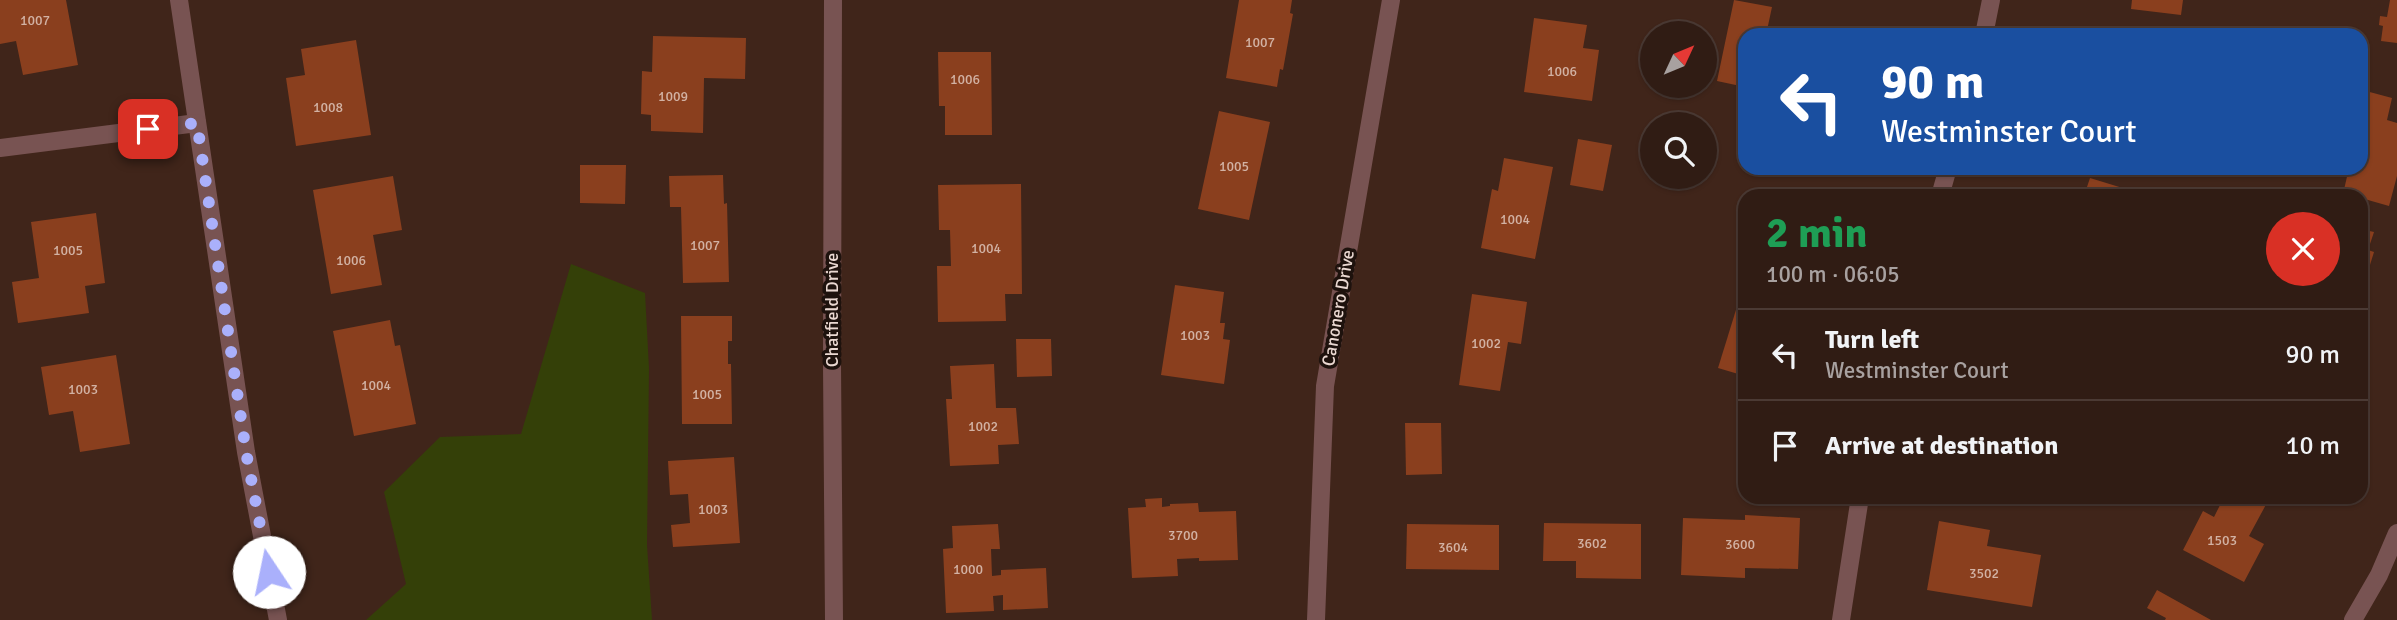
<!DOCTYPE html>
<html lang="en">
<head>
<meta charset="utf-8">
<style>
	:root { --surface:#301c14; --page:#3c2922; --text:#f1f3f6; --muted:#a8a1a0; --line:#4b3a34 }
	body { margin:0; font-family:Signika,sans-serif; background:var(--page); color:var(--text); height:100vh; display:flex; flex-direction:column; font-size:26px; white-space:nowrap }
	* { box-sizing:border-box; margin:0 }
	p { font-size:23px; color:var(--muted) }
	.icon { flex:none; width:38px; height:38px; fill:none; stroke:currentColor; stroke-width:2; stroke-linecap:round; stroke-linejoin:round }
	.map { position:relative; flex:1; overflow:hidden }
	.drawer { position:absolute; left:1738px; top:189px; width:630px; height:315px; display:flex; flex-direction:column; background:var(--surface); border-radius:21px; box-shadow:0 2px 5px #0004,0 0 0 2px var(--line) }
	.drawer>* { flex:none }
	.guide { position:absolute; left:1738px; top:28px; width:630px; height:147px; border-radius:21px; box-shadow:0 2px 5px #0004,0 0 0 2px var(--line); background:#1a4fa0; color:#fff; overflow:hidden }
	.needle { width:46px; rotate:46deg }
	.fabs { position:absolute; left:1640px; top:21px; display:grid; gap:14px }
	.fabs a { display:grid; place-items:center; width:77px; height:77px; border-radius:50%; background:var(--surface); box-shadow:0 2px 5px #0004,0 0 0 2px var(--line); font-size:35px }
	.pin { position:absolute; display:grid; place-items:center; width:60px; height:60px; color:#fff; margin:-30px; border-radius:14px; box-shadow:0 4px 10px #0006 }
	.me { position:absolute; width:77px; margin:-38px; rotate:349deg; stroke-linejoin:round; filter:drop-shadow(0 0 5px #0008) }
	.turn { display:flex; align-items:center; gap:24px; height:147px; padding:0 28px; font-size:32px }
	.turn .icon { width:91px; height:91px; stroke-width:2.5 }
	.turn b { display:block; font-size:49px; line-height:60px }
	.round { display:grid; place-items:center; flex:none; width:74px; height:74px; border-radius:37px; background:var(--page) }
	.head { display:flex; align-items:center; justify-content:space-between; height:119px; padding:0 28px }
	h1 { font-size:42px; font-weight:800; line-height:52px; color:#1e9e55 }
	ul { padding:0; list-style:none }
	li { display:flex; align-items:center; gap:21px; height:91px; padding:0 28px; border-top:2px solid var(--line) }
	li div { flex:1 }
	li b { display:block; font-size:26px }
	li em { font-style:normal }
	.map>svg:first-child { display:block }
	.green { fill:#344008 }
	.building { fill:#8a3f1e }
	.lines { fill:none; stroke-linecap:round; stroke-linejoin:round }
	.street { stroke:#785352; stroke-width:18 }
	.route { stroke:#aab0fb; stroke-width:12; stroke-dasharray:0 21.6 }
	.labels { text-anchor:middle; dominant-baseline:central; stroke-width:7; stroke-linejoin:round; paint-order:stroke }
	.number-label { font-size:14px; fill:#d2b2a4 }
	.street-label { font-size:18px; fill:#ead8d1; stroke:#1e120d }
</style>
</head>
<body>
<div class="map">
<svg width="2397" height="620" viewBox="0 0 2397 620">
	<rect width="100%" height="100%" fill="#40251a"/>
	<path class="green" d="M571 264 645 293 649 368 647 545 652 620H366L406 584 384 492 440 437 521 434Z"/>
	<g class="building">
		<path d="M0 0H66L78 65 23 75 16 41 0 44Z"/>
		<path d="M1239 0H1292L1290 13 1293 14 1283 70 1280 69 1277 87 1226 78Z"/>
		<path d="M1734 0 1772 7 1766 35H1745V87L1717 81Z"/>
		<path d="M2132 0H2183L2181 15 2131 9Z"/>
		<path d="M2390 0H2397V43L2381 41 2383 26 2379 25 2380 16 2387 17Z"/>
		<path d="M1534 18 1587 25 1583 48 1599 50 1592 101 1524 92Z"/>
		<path d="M653 36 746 38 745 79 704 78 703 133 651 131V115L641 114 642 71 652 72Z"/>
		<path d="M356 40 371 135 296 146 286 78 305 75 301 49Z"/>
		<path d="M938 52H991L992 135H945V106H939Z"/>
		<path d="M2366 91 2392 98 2387 120 2397 123V176L2389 206 2361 198V196L2343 194 2349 168H2361V121L2363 113 2361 110Z"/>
		<path d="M1219 111 1270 122 1249 220 1198 209Z"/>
		<path d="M1578 139 1612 145 1603 191 1570 185Z"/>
		<path d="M1504 158 1553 167 1535 259 1481 248 1492 189 1498 191Z"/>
		<path d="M580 165H626L625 204 580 203Z"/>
		<path d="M723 175 724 204 727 203 729 282 683 283 681 207H670L669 176Z"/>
		<path d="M393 176 402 230 373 235 382 285 331 294 313 190Z"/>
		<path d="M2090 178 2139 193 2138 196H2084Z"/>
		<path d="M1021 184 1022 294H1005L1006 321 938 322 937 266H951L950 230H939L938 185Z"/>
		<path d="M96 213 105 283 85 286 89 313 18 323 12 282 39 278 31 222Z"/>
		<path d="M2361 229 2374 232 2368 250 2374 252 2361 294Z"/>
		<path d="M1744 284H1745V376L1718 368Z"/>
		<path d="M1175 285 1224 292 1220 323H1225L1223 339 1230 340 1224 384 1161 375Z"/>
		<path d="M1472 294 1527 302 1521 344 1508 342 1500 391 1459 385Z"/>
		<path d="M681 316H732V341H728V364H731L732 424H682Z"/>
		<path d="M390 320 395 346 400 345 416 424 354 436 333 331Z"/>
		<path d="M1016 339H1051L1052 376 1017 377Z"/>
		<path d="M116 355 130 444 80 452 73 411 49 415 41 367Z"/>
		<path d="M994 364 996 408H1016L1019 444 998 445 999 464 950 466 946 399H952L950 366Z"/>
		<path d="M1405 423H1441L1442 474 1406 475Z"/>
		<path d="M734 457 740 543 673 547 671 525 690 523 688 494 670 495 668 461Z"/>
		<path d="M2224 497 2269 499 2249 536 2264 544 2244 582 2183 550 2203 511 2214 517Z"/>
		<path d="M1162 498V507L1170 506V504L1198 503 1199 512 1236 511 1238 560 1199 561V558L1177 559 1178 576 1132 578 1128 508 1146 507 1145 499Z"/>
		<path d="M1745 515 1800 518 1798 569 1745 568V578L1681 575 1683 518 1745 520Z"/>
		<path d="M1939 521 1990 530 1987 546 2041 555 2032 607 1927 590Z"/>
		<path d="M1544 523 1641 524V579L1576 578V561H1543Z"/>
		<path d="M998 524 1000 549H991L992 576 1001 575V570L1046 568 1048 608 1003 610V595L993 596 994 611 946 613 943 549 953 548 952 526Z"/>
		<path d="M1407 524 1499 525V570L1406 569Z"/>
		<path d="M2157 590 2211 620H2165L2166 618 2147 608Z"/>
	</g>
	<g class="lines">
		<g class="street">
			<path d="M179 0 246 452 278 620"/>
			<path d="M833 0 832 364 834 620"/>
			<path d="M1984 35 1991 0"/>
			<path d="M0 148 197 123"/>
			<path d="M1940 196 1948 168"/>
			<path d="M1316 620 1325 386 1391 0"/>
			<path d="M1841 620 1860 497"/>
			<path d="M2353 620 2379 575 2397 533"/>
		</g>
	</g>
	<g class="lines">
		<path class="route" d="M148 129 197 123 246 452 269 572"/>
	</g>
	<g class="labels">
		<g class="number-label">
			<text x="35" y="20">1007</text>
			<text x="1260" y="42">1007</text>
			<text x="1562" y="71">1006</text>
			<text x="965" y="79">1006</text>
			<text x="673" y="96">1009</text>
			<text x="328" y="107">1008</text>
			<text x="1234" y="166">1005</text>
			<text x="1515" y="219">1004</text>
			<text x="705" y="245">1007</text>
			<text x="986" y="248">1004</text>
			<text x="68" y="250">1005</text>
			<text x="351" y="260">1006</text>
			<text x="1195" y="335">1003</text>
			<text x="1486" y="343">1002</text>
			<text x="376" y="385">1004</text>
			<text x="83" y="389">1003</text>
			<text x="707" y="394">1005</text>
			<text x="983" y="426">1002</text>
			<text x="713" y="509">1003</text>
			<text x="1183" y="535">3700</text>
			<text x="2222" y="540">1503</text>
			<text x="1592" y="543">3602</text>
			<text x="1740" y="544">3600</text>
			<text x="1453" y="547">3604</text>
			<text x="968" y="569">1000</text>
			<text x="1984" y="573">3502</text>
		</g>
		<g class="street-label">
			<text transform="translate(1338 308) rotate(-80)">Canonero Drive</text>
			<text transform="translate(832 310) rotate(-90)">Chatfield Drive</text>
		</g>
	</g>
</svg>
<div class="fabs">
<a><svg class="needle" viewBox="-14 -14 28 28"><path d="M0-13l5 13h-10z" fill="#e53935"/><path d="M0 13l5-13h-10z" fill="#a8a1a0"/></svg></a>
<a><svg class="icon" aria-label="search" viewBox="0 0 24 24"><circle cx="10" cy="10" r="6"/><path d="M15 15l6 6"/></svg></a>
</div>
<div class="pin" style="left:148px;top:129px;background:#d93025"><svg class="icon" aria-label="arrive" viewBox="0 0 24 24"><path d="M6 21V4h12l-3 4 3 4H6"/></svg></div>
<svg class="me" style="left:269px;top:572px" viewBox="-20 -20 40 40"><circle r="19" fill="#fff"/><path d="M0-13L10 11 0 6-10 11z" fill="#aab0fb"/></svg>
<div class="guide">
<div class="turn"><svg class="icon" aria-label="left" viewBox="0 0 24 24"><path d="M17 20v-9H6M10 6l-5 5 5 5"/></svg><div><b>90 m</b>Westminster Court</div></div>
</div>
<section class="drawer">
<div class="head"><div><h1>2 min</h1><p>100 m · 06:05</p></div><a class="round" style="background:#d93025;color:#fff"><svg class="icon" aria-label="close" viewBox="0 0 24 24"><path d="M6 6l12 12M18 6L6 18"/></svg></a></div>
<ul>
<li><svg class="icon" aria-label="left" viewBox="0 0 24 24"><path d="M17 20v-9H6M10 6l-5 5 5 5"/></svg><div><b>Turn left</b><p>Westminster Court</p></div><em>90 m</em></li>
<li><svg class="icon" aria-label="arrive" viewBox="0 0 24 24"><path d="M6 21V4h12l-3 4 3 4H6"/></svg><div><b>Arrive at destination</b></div><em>10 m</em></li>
</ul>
</section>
</div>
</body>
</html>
